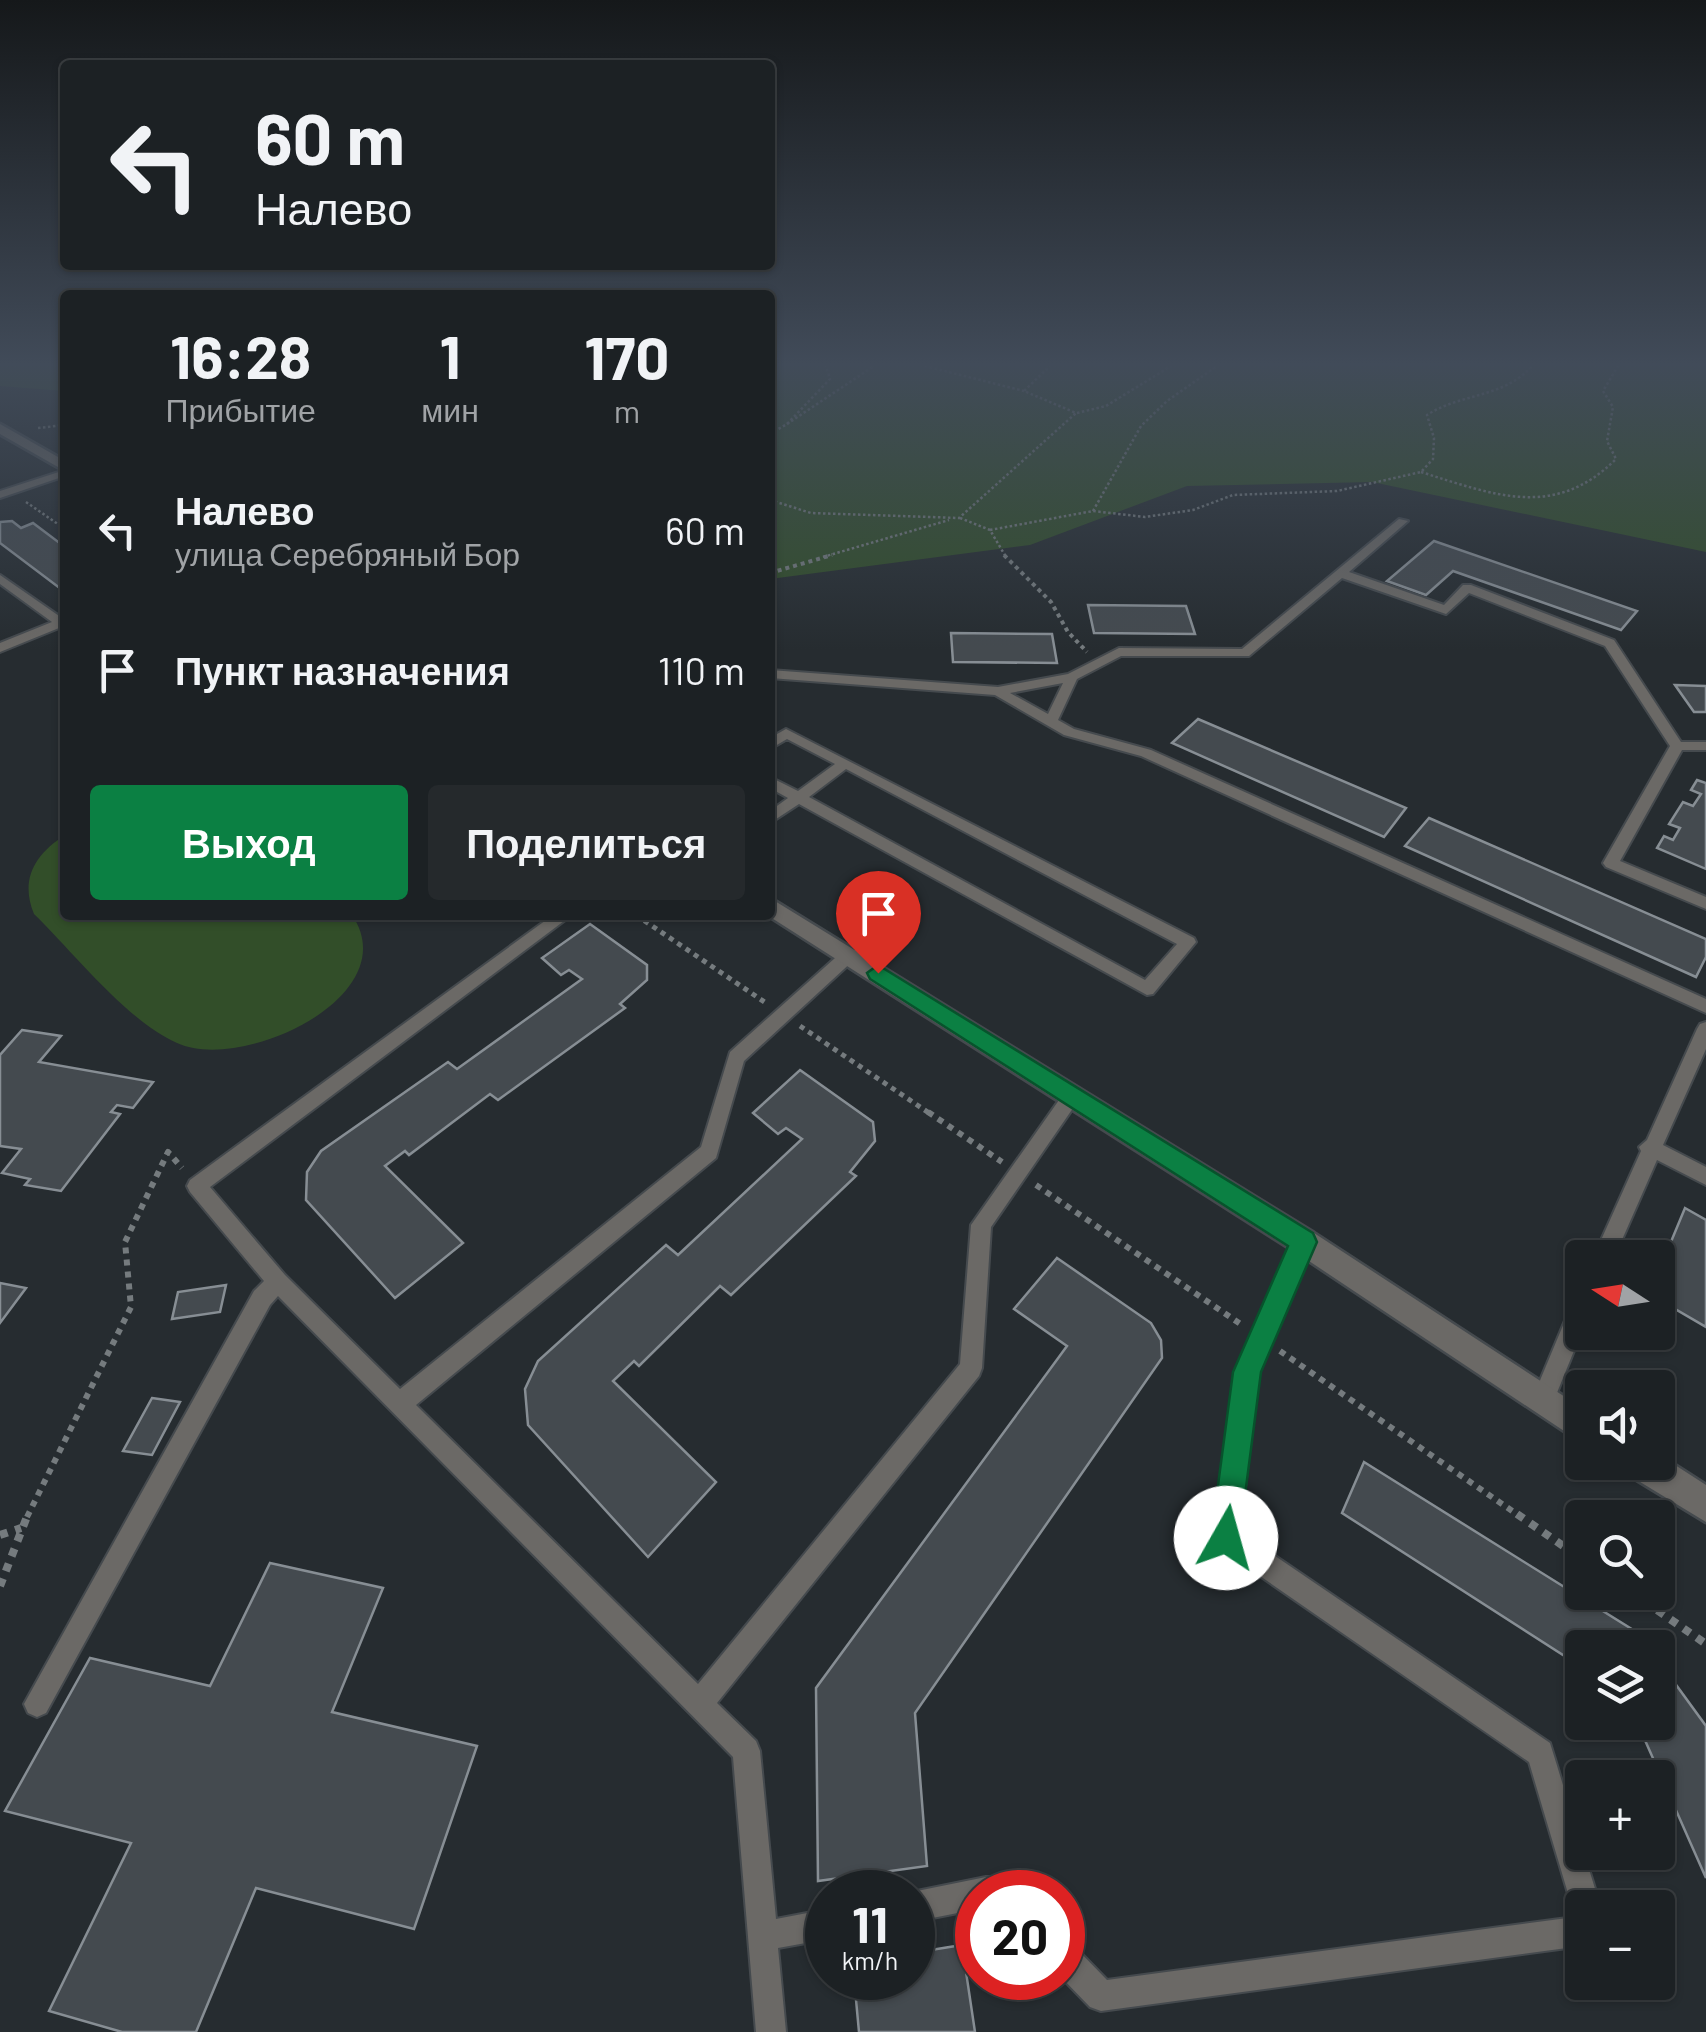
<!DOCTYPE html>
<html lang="ru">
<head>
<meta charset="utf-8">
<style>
	:root { --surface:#1c2124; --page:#25292c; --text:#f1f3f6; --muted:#a0a3a6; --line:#3a3e41; --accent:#0b8043 }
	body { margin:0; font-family:Barlow,sans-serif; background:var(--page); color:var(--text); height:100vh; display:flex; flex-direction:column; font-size:38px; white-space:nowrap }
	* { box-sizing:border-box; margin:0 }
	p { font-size:32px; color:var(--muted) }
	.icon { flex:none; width:55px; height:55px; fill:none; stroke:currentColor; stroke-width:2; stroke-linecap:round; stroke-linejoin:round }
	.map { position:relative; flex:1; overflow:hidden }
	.sheet { position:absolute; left:60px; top:290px; width:715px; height:630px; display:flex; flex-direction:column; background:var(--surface); border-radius:10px; box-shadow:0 2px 8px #0004,0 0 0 2px var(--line) }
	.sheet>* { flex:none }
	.banner { position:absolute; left:60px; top:60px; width:715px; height:210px; border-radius:10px; box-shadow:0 2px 8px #0004,0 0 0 2px var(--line); background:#1c2124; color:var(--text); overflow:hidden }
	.needle { width:65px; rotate:282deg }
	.tools { position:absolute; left:1565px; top:1240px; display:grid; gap:20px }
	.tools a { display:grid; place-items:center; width:110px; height:110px; border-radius:10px; background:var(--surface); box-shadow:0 2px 8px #0004,0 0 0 2px var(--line); font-size:50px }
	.speed { position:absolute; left:805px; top:1870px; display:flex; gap:20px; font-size:50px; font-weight:700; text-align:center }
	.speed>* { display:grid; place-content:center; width:130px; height:130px; border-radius:50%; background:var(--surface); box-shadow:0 2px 8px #0004,0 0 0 2px var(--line); line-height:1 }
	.speed small { font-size:25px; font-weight:400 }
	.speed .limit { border:15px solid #d22; background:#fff; color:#111 }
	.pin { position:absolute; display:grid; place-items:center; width:85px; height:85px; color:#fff; margin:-102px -42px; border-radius:50% 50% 50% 0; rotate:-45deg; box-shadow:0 0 10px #0007 }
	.pin .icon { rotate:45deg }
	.me { position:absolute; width:110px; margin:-55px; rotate:7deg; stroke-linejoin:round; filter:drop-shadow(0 0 8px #0008) }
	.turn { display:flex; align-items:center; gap:35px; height:210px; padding:0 30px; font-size:45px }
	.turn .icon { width:130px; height:130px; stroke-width:2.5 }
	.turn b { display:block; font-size:70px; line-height:85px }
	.eta { display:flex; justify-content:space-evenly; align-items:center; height:170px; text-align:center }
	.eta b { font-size:60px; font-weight:700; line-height:70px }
	.action { display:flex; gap:20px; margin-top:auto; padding:20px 30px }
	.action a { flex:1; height:115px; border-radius:10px; background:var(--accent); color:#fff; font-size:40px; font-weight:700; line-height:115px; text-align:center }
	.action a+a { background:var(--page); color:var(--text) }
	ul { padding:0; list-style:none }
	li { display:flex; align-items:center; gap:30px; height:140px; padding:0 30px }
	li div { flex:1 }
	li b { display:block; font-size:38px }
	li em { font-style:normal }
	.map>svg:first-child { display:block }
	.green { fill:#324e29 }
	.building { fill:#444a4f; stroke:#878e94; stroke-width:2.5 }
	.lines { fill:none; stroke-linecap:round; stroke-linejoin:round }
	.service-casing { stroke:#454a4e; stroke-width:4 }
	.tertiary-casing { stroke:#454a4e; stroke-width:5 }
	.path-far4 { stroke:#757b7e; stroke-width:2.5; stroke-dasharray:2.5 2.5; stroke-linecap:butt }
	.path-far3 { stroke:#757b7e; stroke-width:4; stroke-dasharray:4 4; stroke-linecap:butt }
	.path-far2 { stroke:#757b7e; stroke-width:5; stroke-dasharray:5 5; stroke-linecap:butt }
	.path-far1 { stroke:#757b7e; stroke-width:6; stroke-dasharray:6 6; stroke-linecap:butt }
	.path { stroke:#757b7e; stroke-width:8; stroke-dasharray:8 8; stroke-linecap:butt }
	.service { fill:#6b6966; fill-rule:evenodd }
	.tertiary { fill:#6b6966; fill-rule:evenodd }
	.route { fill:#0b8043; stroke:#07532c; stroke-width:2.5 }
</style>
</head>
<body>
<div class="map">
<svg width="1706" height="2032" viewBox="0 0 1706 2032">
	<rect width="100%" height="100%" fill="#262c30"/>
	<g class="green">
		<path d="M0 366H65V391L0 386Z"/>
		<path d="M770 366H1706V552L1372 482 1187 486 1030 545 770 579Z"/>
		<path d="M65 835V915H352C407 996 242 1073 177 1043 127 1021 74 953 34 914 20 880 34 855 65 835Z"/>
	</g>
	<g class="building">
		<path d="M12 521 21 528 33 523 65 547V592L0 543V522Z"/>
		<path d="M1434 541 1637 611 1621 630 1453 571 1426 595 1387 581Z"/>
		<path d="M1088 605 1186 606 1195 634 1094 633Z"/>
		<path d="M951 633 1052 634 1057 663 953 662Z"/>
		<path d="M1675 685 1706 686V712H1694Z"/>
		<path d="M1198 719 1406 808 1384 837 1172 743Z"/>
		<path d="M1697 780 1706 783V869L1657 848 1664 836 1673 840 1680 828 1669 824 1683 802 1693 806 1701 794 1691 790Z"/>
		<path d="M1429 818 1706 939V957L1696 977 1405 846Z"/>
		<path d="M590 924 647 965V980L620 1004 625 1008 498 1100 490 1094 409 1155 405 1151 385 1166 463 1243 395 1298 306 1200 307 1172 321 1151 448 1062 457 1069 582 979 569 970 561 975 542 958Z"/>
		<path d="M22 1030 61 1036 39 1062 153 1082 133 1108 117 1105 111 1112 120 1114 61 1191 25 1185 30 1179 2 1173 21 1149 0 1146V1055Z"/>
		<path d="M800 1070 873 1122 875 1141 850 1172 856 1176 731 1295 720 1286 639 1366 634 1361 613 1381 716 1482 648 1557 528 1425 525 1389 538 1361 666 1245 678 1255 802 1139 786 1128 778 1134 753 1113Z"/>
		<path d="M1685 1208 1706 1220V1327L1658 1299V1273Z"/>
		<path d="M1057 1258 1151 1323 1161 1340 1162 1358 915 1713 927 1866 818 1881 816 1688 1067 1346 1014 1309Z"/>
		<path d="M0 1283 26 1288 0 1323Z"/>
		<path d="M226 1285 220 1312 172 1319 178 1292Z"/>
		<path d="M152 1398 180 1402 152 1455 123 1451Z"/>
		<path d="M1364 1462 1638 1633 1649 1648H1582V1674L1566 1657 1342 1513Z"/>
		<path d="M270 1563 383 1588 332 1712 477 1746 414 1929 256 1888 196 2032H122L49 2011 131 1843 5 1811 90 1658 210 1686Z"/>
		<path d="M1658 1660 1706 1726V1878L1644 1738 1629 1722H1658Z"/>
		<path d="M962 1945 975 2032H859L854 1978H912V1953Z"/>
	</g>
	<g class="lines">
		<defs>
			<g id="service">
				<path d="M65 470V476L0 498V491Z"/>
				<path d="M1399 519 1408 521 1349 572 1444 605 1463 585H1471L1614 640 1681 742H1706V750H1682L1620 861 1706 897V909L1606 867 1603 863 1670 746 1605 646 1469 593 1446 614 1342 578 1249 656H1121L1077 679 1058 720 1074 729 1151 750 1706 999V1013L1141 756 1064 735 995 695 770 678V670L998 687 1068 674 1119 648 1242 649ZM1063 683 1048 714 1010 693Z"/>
				<path d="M0 575 62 618 65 617V630L59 628 0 652V643L52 622 0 584Z"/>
				<path d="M786 729 1194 938 1196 942 1153 994 1147 995 799 804 770 823V811L788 798 770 788V777L798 791 835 764 787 739 770 749V738ZM846 769 1177 944 1145 980 809 797Z"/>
				<path d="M553 915H572L210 1187 285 1275 400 1389 701 1147 730 1052 844 950H856L858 954 856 958 744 1061 716 1158 416 1405 698 1684 960 1364 971 1225 1064 1093 1071 1090 1078 1093 1080 1098 991 1227 982 1368 979 1376 717 1703 756 1741 760 1751 776 1919 828 1909V1939L778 1948 786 2032H756L733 1757 278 1296 270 1305 46 1713 37 1717 28 1713 24 1704 254 1291 264 1281 190 1192 187 1186 190 1180Z"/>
				<path d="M1706 1022V1049L1663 1145 1706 1167V1185L1657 1160 1614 1258H1593L1641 1151 1639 1147 1647 1140 1697 1029 1700 1024Z"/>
				<path d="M1304 1233 1311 1235 1314 1242 1258 1372 1240 1532 1550 1743 1601 1908H1582V1946L1101 2011 1090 2007 1062 1978V1941L1073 1945 1107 1980 1575 1917 1529 1762 1218 1547 1215 1538 1236 1372 1297 1235Z"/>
				<path d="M1582 1296V1331L1550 1410 1542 1413 1534 1410 1531 1402 1574 1299Z"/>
				<path d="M986 1877H1000L1010 1882 1014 1892H978V1909L912 1922V1892Z"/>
			</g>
			<g id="tertiary">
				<path d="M0 424 65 461V471L0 434Z"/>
				<path d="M770 898 1314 1233 1582 1408V1443L1294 1251 767 915Z"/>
				<path d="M1658 1454 1706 1485V1522L1627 1474 1622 1462H1658Z"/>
			</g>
		</defs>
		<use href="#service" class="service-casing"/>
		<use href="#tertiary" class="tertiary-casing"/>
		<g class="path-far4">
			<path d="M925 366 1024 391"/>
			<path d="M1077 413 1106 406 1171 366"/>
			<path d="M787 424 874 366"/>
			<path d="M38 428 65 425"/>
			<path d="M770 434 787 424 830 379 826 366"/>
			<path d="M1421 472C1494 495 1555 520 1616 459L1607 441 1613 407 1603 391 1618 366"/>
			<path d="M770 500 811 513 959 518 1076 413 1024 391 1050 366"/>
			<path d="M26 502 65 529"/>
			<path d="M1093 511 1141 426 1167 401 1217 366"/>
			<path d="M960 518 990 530 1006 557"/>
			<path d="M990 530 1093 511 1145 517 1193 510 1233 495 1337 491 1421 472 1433 459 1434 438 1427 415C1461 393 1504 398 1532 366"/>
			<path d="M823 557 949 520"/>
		</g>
		<g class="path-far3">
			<path d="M1004 555 1051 602 1068 632 1087 652"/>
			<path d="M770 573 832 555"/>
		</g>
		<g class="path-far2">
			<path d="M636 915 766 1003"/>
			<path d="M800 1026 932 1115"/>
		</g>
		<g class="path-far1">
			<path d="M928 1112 1002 1162"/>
			<path d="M1036 1185 1242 1325"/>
			<path d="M1280 1351 1521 1517"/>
			<path d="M27 1517 131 1307 125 1242 168 1152 182 1168"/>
		</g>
		<g class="path">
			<path d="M1517 1514 1582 1559"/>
			<path d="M0 1535 21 1528"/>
			<path d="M0 1586 28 1514"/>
			<path d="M1631 1592 1706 1644"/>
		</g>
		<use href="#service" class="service"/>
		<use href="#tertiary" class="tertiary"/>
	</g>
	<linearGradient id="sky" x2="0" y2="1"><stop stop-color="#15181a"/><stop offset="0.56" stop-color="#414b59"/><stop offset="1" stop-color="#414b59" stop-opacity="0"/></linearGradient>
	<rect width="1706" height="650" fill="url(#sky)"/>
	<path class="route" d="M878 965 1313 1233 1317 1242 1261 1372 1238 1549 1226 1553 1215 1549 1211 1538 1233 1372 1288 1246 870 979 867 973Z"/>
</svg>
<div class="tools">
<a><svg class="needle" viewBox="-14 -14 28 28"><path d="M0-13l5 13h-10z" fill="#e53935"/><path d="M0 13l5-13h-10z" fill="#a0a3a6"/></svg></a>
<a><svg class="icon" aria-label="sound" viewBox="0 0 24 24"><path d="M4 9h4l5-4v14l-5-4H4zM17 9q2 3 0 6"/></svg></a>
<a><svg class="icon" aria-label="search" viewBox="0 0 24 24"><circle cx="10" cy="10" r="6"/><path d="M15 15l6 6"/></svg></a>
<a><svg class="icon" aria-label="layers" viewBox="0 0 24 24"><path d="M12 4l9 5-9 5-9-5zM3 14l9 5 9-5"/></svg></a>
<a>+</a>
<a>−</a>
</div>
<div class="speed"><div>11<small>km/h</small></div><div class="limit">20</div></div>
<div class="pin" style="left:878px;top:973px;background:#d93025"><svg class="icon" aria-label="arrive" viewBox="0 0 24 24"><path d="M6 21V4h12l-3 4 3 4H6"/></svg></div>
<svg class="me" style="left:1226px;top:1538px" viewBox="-20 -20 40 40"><circle r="19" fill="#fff"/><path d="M0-13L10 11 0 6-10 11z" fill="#0b8043"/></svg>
<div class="banner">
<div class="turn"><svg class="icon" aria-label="left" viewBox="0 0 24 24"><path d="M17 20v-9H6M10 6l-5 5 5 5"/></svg><div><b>60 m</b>Налево</div></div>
</div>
<section class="sheet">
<div class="eta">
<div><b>16:28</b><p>Прибытие</p></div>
<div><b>1</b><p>мин</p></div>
<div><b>170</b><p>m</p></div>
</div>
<ul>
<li><svg class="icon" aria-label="left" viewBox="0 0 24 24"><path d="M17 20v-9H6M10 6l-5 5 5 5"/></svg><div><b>Налево</b><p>улица Серебряный Бор</p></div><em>60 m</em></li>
<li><svg class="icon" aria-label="arrive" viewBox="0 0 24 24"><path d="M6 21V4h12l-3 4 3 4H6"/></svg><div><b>Пункт назначения</b></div><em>110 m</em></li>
</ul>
<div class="action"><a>Выход</a><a>Поделиться</a></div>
</section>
</div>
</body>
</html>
